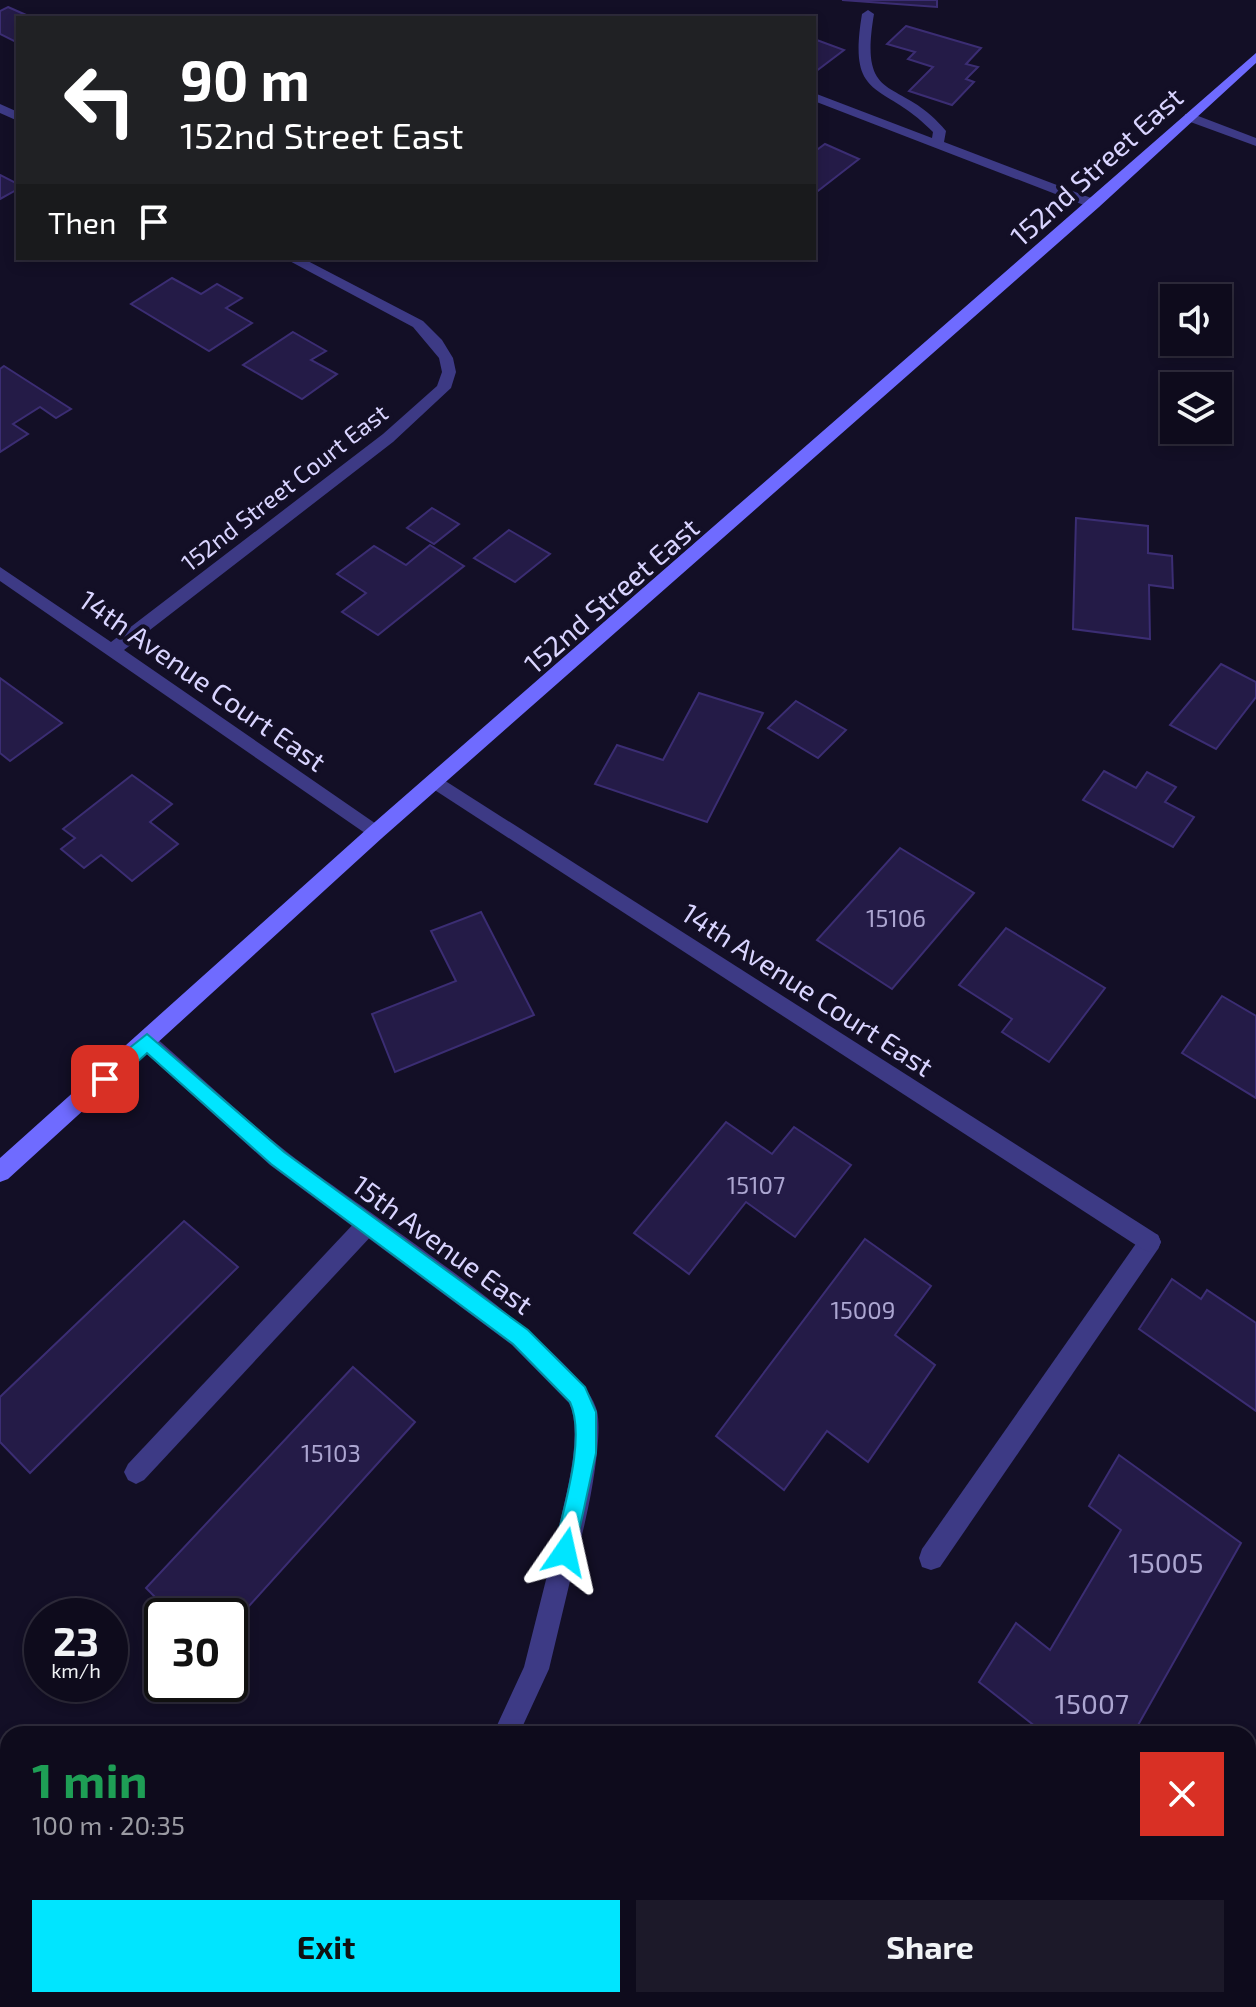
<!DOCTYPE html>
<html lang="en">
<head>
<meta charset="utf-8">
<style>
	:root { --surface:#0e0b1c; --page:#1c1929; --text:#f1f3f6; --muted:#9b9ba3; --line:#2e2b3b; --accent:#00e5ff }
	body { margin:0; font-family:"Exo 2",sans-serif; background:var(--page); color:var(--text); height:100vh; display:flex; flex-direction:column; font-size:30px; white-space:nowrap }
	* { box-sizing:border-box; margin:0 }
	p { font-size:26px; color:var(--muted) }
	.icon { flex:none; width:44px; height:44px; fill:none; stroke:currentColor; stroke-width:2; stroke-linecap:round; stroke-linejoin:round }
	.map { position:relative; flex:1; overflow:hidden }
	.drawer { position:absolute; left:0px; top:1726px; width:1256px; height:282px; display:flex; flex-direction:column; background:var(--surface); border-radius:24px 24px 0 0; box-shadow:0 4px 12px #0003,0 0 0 2px var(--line) }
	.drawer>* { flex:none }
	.hud { position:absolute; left:16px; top:16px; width:800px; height:244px; border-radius:0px; box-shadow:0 4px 12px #0003,0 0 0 2px var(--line); background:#202124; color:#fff; overflow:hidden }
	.controls { position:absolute; left:1160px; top:284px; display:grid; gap:16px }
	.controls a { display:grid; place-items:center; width:72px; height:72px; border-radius:0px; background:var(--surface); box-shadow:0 4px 12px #0003,0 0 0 2px var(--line); font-size:40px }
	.speed { position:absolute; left:24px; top:1598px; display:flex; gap:16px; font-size:40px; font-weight:700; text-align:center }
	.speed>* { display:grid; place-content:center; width:104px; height:104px; border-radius:50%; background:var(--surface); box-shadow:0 4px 12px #0003,0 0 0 2px var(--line); line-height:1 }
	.speed small { font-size:20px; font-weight:400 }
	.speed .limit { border:4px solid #111; border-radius:12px; background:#fff; color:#111 }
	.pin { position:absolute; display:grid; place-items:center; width:68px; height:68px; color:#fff; margin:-34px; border-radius:16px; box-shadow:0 4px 12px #0006 }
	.me { position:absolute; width:88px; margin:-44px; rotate:11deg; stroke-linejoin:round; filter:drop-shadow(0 0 6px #0008) }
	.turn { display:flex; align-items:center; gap:28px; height:168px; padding:0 32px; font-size:36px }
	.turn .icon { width:104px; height:104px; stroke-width:2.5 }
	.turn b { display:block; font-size:56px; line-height:68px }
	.then { display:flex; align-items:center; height:76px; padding:0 32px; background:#0003; gap:16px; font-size:30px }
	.round { display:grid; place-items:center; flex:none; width:84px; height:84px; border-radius:0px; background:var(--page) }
	.summary { display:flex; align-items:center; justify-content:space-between; height:136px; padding:0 32px }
	h1 { font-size:48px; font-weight:700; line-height:60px; color:#1e9e55 }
	.action { display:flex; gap:16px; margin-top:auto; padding:16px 32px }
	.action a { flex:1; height:92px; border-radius:0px; background:var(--accent); color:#111; font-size:32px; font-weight:700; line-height:92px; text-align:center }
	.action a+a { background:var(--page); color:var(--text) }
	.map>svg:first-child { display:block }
	.building { fill:#241b47; stroke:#3b2d73; stroke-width:2 }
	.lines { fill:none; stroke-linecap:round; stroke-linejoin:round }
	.lane { fill:#3d3a85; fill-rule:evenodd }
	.street { fill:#3d3a85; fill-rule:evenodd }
	.secondary { fill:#6f6bff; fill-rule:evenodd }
	.route { fill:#00e5ff; stroke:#0095a6; stroke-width:2 }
	.labels { text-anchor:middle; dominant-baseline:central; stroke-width:8; stroke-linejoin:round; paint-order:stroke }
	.far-street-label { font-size:24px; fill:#d9d4ff; stroke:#130f26 }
	.number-label { font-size:24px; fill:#aca6d1 }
	.street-label { font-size:28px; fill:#d9d4ff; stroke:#130f26 }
	.near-number-label { font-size:28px; fill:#aca6d1 }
</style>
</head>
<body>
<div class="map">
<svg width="1256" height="2007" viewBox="0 0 1256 2007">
	<rect width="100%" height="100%" fill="#130f26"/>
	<g class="building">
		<path d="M842 0H937V7Z"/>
		<path d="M8 7 33 18H18V43L0 34V11Z"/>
		<path d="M906 26 981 48 966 64 978 67 966 79 974 82 952 105 909 91 933 67 908 59 915 52 887 44Z"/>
		<path d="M814 39 844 50 815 72H814Z"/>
		<path d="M825 144 859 159 814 194V152Z"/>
		<path d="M0 175 18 184V189L0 199Z"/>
		<path d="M172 278 201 294 217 284 242 298 226 308 252 323 209 351 131 304Z"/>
		<path d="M293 332 326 351 311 360 337 374 302 399 243 365Z"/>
		<path d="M4 366 71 409 56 418 40 407 13 424 28 434 0 452V369Z"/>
		<path d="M432 508 459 524 434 544 407 528Z"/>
		<path d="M1076 518 1148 526V553L1172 556 1173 588 1149 585 1150 639 1073 629Z"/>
		<path d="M509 530 550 554 515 582 474 558Z"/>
		<path d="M430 545 464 566 378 635 342 612 366 593 337 574 374 546 406 565Z"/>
		<path d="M1221 664 1256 682V697L1216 749 1170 725Z"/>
		<path d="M0 678 62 723 10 761 0 753Z"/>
		<path d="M699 693 763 713 707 822 595 784 617 745 663 760Z"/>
		<path d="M796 701 846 730 818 758 768 728Z"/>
		<path d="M1104 771 1136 788 1147 772 1176 787 1165 802 1194 817 1173 847 1083 800Z"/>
		<path d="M132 775 172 804 150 822 178 844 132 881 101 855 84 868 61 849 75 838 63 829Z"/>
		<path d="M900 848 974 893 892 989 817 940Z"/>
		<path d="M481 912 534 1015 395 1072 372 1014 456 981 431 931Z"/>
		<path d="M1006 928 1105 988 1049 1062 1002 1032 1012 1019 959 985Z"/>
		<path d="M1222 996 1256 1016V1098L1182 1053Z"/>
		<path d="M726 1122 772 1154 794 1127 851 1165 795 1237 746 1202 689 1274 634 1233Z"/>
		<path d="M184 1221 238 1267 30 1473 0 1442V1397Z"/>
		<path d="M865 1239 931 1286 895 1335 935 1365 868 1462 827 1431 784 1490 716 1436Z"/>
		<path d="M1172 1279 1201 1299 1207 1290 1256 1323V1411L1139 1329Z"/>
		<path d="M353 1367 415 1422 230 1627V1616H174L146 1588Z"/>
		<path d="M1119 1455 1241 1543 1133 1734H1045L979 1682 1016 1623 1050 1650 1121 1530 1089 1506Z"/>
		<path d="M633 2000H725L720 2007H641Z"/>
	</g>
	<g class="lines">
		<g class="lane">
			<path d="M868 10 874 14C858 108 900 75 946 131L944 142 1099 201V207H1089L814 101V93L932 138 933 132C883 80 847 104 862 14Z"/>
			<path d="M366 1216 374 1219 377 1226 374 1233 144 1480 136 1484 128 1480 124 1472 128 1464 358 1219Z"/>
			<path d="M1150 1232 1158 1235 1161 1242 1158 1249 940 1567 931 1570 922 1567 919 1558 922 1549 1142 1235Z"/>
			<path d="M565 1540 574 1543 577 1552 549 1669 519 1734H493L524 1667 553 1552 556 1543Z"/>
			<rect x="344" y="2000" width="28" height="7"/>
		</g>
		<g class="street">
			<path d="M0 104 18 112V121L0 113Z"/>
			<path d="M1185 114H1193L1256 138V146L1185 120Z"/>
			<path d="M284 258H302L423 321 442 340 453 358 456 372 451 388 393 442 124 650 382 828 384 833 382 838 375 840 0 581V567L111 642 383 434 437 386 442 372 439 358 413 327Z"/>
			<path d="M436 775 1158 1235 1161 1242 1158 1249 1150 1252 1142 1249 430 787 427 782Z"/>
			<path d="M147 1033 154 1036C198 1074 241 1116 287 1152 345 1198 584 1351 597 1411 604 1440 585 1533 574 1561L565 1564 556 1561 553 1552C560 1515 586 1437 569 1403L512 1345 270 1165 140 1048 137 1042 140 1036Z"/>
		</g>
		<path class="secondary" d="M1256 53V63L1099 207 382 838 8 1179 0 1182V1158L368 828Z"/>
	</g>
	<path class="route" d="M147 1034 284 1152 528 1330 585 1387 596 1412V1453L573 1559 565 1563 557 1559 554 1552C562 1512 587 1439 570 1402L513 1344 271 1164 147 1053 112 1085H98V1073Z"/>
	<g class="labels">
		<g class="far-street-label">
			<text transform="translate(284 487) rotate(-38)">152nd Street Court East</text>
		</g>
		<g class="number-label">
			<text x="896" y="917">15106</text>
			<text x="756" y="1184">15107</text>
			<text x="863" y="1309">15009</text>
			<text x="331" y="1452">15103</text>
		</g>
		<g class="street-label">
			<text transform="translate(1096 166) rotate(-42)">152nd Street East</text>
			<text transform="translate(611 595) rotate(-41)">152nd Street East</text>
			<text transform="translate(203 680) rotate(35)">14th Avenue Court East</text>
			<text transform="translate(808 989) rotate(33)">14th Avenue Court East</text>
			<text transform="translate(443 1244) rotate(36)">15th Avenue East</text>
		</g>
		<g class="near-number-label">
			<text x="1166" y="1562">15005</text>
			<text x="1092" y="1703">15007</text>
		</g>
	</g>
</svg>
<div class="controls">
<a><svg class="icon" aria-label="sound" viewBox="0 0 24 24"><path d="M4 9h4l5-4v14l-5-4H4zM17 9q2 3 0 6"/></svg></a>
<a><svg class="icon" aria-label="layers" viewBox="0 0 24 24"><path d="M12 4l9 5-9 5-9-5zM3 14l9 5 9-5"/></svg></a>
</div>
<div class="speed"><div>23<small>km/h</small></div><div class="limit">30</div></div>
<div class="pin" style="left:105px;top:1079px;background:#d93025"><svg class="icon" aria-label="arrive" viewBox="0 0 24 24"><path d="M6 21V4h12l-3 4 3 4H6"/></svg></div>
<svg class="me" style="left:565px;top:1552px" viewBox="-20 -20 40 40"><path d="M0-17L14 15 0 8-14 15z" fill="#00e5ff" stroke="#fff" stroke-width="4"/></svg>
<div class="hud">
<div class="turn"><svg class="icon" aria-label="left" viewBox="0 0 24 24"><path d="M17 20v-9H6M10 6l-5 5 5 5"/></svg><div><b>90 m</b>152nd Street East</div></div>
<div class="then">Then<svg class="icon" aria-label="arrive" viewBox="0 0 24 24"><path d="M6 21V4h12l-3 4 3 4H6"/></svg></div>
</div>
<section class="drawer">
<div class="summary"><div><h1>1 min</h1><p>100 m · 20:35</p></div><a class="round" style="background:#d93025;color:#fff"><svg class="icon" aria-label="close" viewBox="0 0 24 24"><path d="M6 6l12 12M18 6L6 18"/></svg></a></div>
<div class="action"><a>Exit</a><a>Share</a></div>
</section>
</div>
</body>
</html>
